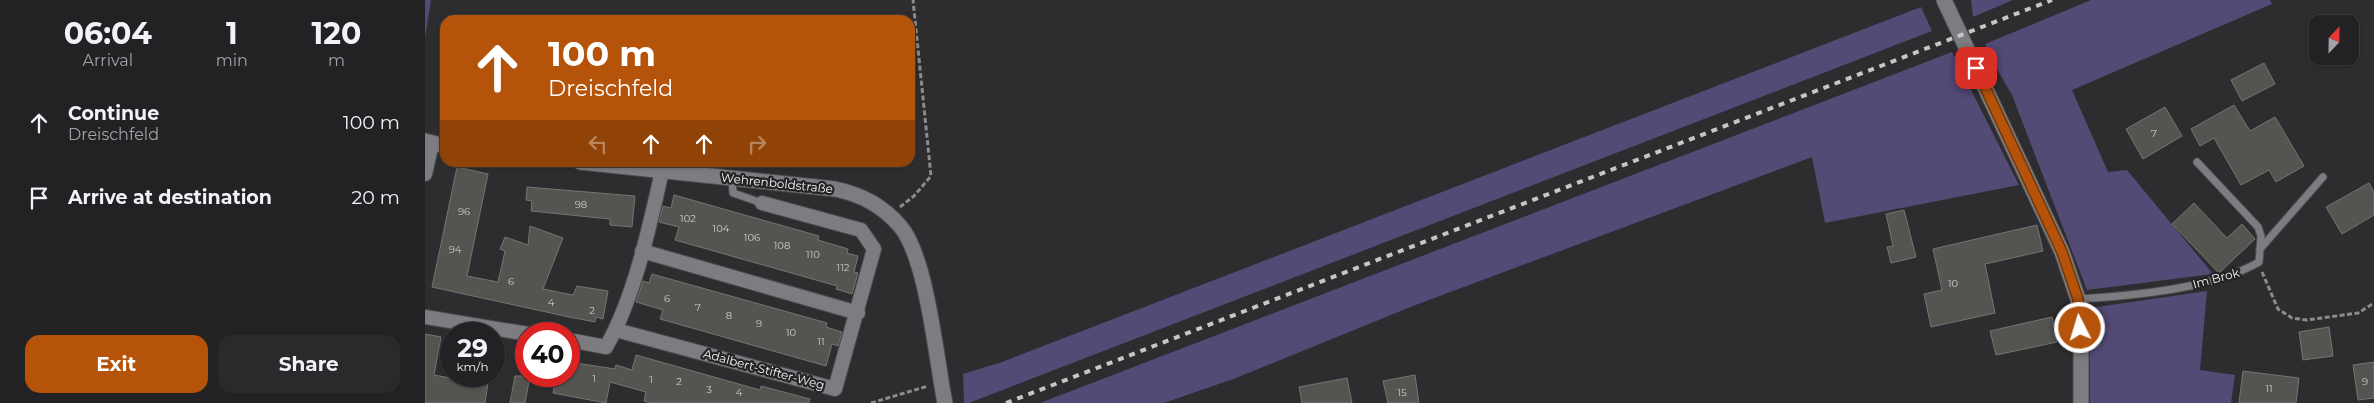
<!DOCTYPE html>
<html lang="en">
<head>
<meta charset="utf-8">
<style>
	:root { --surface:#222123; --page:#2a292b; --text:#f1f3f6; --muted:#a2a3a6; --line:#3f3e41; --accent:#b45309 }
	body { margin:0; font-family:Montserrat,sans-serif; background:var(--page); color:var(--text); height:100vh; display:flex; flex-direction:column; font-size:19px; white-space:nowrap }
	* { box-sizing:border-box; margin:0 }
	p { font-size:16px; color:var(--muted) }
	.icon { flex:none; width:28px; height:28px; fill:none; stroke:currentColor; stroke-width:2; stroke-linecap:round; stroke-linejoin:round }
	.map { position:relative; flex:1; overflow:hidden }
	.drawer { display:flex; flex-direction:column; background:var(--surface); width:425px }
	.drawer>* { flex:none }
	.guide { position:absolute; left:15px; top:15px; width:475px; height:152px; border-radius:15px; box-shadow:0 1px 4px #0004,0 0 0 1px var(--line); background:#b45309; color:#fff; overflow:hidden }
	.needle { width:32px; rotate:22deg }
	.buttons { position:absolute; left:1884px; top:15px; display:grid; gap:10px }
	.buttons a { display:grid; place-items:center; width:50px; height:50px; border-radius:10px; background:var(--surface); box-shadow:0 1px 4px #0004,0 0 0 1px var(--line); font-size:25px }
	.speed { position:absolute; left:15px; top:322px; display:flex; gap:10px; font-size:25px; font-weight:700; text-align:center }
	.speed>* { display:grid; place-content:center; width:65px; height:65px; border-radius:50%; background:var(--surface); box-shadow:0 1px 4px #0004,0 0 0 1px var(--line); line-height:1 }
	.speed small { font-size:12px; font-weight:400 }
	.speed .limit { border:8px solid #d22; background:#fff; color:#111 }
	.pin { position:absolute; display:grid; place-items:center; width:42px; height:42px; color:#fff; margin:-21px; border-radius:10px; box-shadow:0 2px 8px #0006 }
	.me { position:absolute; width:55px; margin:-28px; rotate:355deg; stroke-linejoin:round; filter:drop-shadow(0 0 4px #0008) }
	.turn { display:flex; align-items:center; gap:18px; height:105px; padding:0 25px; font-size:22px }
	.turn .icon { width:65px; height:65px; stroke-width:2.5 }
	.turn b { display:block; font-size:35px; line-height:42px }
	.lanes { display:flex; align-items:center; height:48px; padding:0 25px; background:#0003; justify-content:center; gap:25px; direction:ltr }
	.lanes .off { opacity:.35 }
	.eta { display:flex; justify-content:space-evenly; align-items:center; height:85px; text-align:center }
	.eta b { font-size:30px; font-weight:700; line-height:35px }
	.primary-button { display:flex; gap:10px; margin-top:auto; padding:10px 25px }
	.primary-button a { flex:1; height:58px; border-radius:15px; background:var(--accent); color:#fff; font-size:20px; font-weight:700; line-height:58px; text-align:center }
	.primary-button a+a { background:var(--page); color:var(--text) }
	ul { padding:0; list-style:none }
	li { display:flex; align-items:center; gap:15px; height:75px; padding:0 25px }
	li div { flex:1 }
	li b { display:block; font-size:19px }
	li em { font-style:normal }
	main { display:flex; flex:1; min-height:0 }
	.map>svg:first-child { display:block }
	.green { fill:#534a76 }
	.building { fill:#545551; stroke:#757571 }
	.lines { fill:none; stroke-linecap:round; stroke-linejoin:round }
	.service-casing { stroke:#4b4b4d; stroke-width:9 }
	.minor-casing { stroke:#4b4b4d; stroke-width:16 }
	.tertiary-casing { stroke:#4b4b4d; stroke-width:17 }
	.path { stroke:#8c8b8e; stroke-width:3; stroke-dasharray:5 2.5; stroke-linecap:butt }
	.service { stroke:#7d7d81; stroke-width:7 }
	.minor { stroke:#7d7d81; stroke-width:14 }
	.tertiary { stroke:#7d7d81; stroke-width:15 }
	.rail { stroke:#c6c5c7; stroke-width:4; stroke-dasharray:6 6; stroke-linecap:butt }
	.route-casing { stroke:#753606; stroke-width:12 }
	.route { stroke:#b45309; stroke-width:9 }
	.labels { text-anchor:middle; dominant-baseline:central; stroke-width:4.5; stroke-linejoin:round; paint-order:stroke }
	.number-label { font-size:10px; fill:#cdcccd }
	.street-label { font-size:12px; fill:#f5f4f6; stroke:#232325 }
</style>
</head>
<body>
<main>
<section class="drawer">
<div class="eta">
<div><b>06:04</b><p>Arrival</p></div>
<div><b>1</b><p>min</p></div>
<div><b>120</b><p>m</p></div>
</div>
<ul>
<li><svg class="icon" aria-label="ahead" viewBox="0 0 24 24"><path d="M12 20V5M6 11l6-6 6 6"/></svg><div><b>Continue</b><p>Dreischfeld</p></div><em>100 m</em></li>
<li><svg class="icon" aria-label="arrive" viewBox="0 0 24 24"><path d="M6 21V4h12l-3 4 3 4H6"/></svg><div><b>Arrive at destination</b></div><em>20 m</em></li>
</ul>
<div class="primary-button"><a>Exit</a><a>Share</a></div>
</section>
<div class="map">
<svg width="1949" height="403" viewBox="0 0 1949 403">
	<rect width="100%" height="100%" fill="#2d2c2f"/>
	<g class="green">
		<path d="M0 0H6L0 38Z"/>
		<path d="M1546 0H1588L1548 17Z"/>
		<path d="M1666 0H1845L1847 4 1647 90 1683 172 1702 170 1788 274 1662 290 1587 95 1566 59 1560 44Z"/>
		<path d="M1496 7 1507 31 544 403H539L538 374 577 362Z"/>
		<path d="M1527 52 1594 185 1400 223 1387 157 988 306 811 378 739 403H615Z"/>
		<path d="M1782 291 1775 370 1810 375 1806 403H1665V308Z"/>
	</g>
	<g class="building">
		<path d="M1839 63 1850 84 1817 101 1806 80Z"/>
		<path d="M1809 105 1825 131 1850 117 1879 166 1851 182 1844 170 1816 185 1789 138 1775 146 1766 129Z"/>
		<path d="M1740 107 1757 136 1718 159 1701 129Z"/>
		<path d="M32 167 63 174 42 276 73 282 80 251 75 249 80 237 103 245 105 226 138 238 118 289 148 295 152 286 183 291 178 319 171 317 170 322 144 317 7 287Z"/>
		<path d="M1944 183 1949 192V215L1917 234 1901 207Z"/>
		<path d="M102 187 210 196 207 227 185 225V219L106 211 107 201 101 200Z"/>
		<path d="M249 195 394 236 393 240 423 249 422 253 433 256 429 272 433 273 427 294 411 289 412 286 250 240 254 227 234 222 238 206 246 208Z"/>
		<path d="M1769 203 1802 238 1817 224 1830 239 1794 273 1747 224Z"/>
		<path d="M1479 210 1491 257 1466 263 1462 247 1468 246 1461 214Z"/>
		<path d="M1612 225 1618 251 1560 264 1570 313 1506 327 1499 294 1517 290 1508 249Z"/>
		<path d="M227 274 402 323 401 327 417 332 413 346 407 344 401 366 235 319 238 310 211 302 218 281 224 283Z"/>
		<path d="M1627 317 1632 342 1571 355 1565 331Z"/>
		<path d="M1904 327 1908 356 1878 360 1874 332Z"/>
		<path d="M0 334 16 337 9 375 36 380V376H64L60 403H0Z"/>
		<path d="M211 355 335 390 336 386 385 399 384 403H226L219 401 221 392 185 382 181 403 128 393 131 376H144V362L190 369 191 365 207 370Z"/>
		<path d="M1949 362V398L1933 400 1928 365Z"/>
		<path d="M1818 371 1874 378 1871 403H1814Z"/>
		<path d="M990 375 994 403H963L958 381Z"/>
		<path d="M90 376H105L100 403H85Z"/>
		<path d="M922 378 927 403H877L874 387Z"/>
	</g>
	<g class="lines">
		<defs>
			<g id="service">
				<path d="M307 178 308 193 337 203"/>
				<path d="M1835 249 1898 177"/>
				<path d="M1653 299C1706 296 1788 289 1834 262L1836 236 1833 227 1772 162"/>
			</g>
			<g id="minor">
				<path d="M0 174 7 143"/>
				<path d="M217 251 433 313"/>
				<path d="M0 317 103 334"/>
				<path d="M191 330 410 389 449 249 436 230 337 203"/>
				<path d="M144 340 181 347C209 299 225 225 237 171"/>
			</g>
			<g id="tertiary">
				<path d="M1519 0 1637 252 1653 299 1656 343V403"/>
				<path d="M0 141 20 146"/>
				<path d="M155 162 410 189C435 194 458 206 475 226 502 257 511 359 520 403"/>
			</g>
		</defs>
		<use href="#service" class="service-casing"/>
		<use href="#minor" class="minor-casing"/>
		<use href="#tertiary" class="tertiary-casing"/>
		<g class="path">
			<path d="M475 207 489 196 506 176 488 0"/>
			<path d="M1837 272 1853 309 1867 318 1882 320 1933 313 1949 303"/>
			<path d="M446 403 503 386"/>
		</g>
		<use href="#service" class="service"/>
		<use href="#minor" class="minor"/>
		<use href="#tertiary" class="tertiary"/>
		<path class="rail" d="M581 403 1627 0"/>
	</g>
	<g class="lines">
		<defs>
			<path id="route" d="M1551 68 1637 252 1653 299 1655 328"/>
		</defs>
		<use href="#route" class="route-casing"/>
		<use href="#route" class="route"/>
	</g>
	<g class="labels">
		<g class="number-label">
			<text x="1729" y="133">7</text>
			<text x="156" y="204">98</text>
			<text x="39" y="211">96</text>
			<text x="263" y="218">102</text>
			<text x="296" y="228">104</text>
			<text x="327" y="237">106</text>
			<text x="357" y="245">108</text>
			<text x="30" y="249">94</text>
			<text x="388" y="254">110</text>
			<text x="418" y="267">112</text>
			<text x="86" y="281">6</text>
			<text x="1528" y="283">10</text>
			<text x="242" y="298">6</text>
			<text x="126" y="302">4</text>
			<text x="273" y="307">7</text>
			<text x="167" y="310">2</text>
			<text x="304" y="315">8</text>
			<text x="334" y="323">9</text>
			<text x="366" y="332">10</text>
			<text x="396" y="341">11</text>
			<text x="169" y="378">1</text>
			<text x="226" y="379">1</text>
			<text x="254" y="381">2</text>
			<text x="1940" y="381">9</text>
			<text x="1844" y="388">11</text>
			<text x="284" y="389">3</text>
			<text x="314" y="392">4</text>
			<text x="977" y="392">15</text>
		</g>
		<g class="street-label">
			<text transform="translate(352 183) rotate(6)">Wehrenboldstraße</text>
			<text transform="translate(1791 278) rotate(-15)">Im Brok</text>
			<text transform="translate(339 369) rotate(15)">Adalbert-Stifter-Weg</text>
		</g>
	</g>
</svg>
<div class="buttons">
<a><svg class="needle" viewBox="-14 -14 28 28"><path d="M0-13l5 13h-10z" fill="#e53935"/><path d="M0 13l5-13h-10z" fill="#a2a3a6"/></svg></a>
</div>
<div class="speed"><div>29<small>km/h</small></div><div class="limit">40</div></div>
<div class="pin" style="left:1551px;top:68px;background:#d93025"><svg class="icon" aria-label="arrive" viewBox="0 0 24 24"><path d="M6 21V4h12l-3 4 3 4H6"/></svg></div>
<svg class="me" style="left:1655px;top:328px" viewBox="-20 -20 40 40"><circle r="17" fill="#b45309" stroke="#fff" stroke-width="3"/><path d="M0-11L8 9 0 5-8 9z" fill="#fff"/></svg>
<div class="guide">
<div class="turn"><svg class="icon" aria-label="ahead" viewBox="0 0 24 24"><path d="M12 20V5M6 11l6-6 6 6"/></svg><div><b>100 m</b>Dreischfeld</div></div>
<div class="lanes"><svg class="icon off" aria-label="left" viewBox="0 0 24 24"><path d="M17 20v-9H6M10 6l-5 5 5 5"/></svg><svg class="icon" aria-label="ahead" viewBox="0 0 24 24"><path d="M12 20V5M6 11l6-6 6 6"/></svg><svg class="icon" aria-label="ahead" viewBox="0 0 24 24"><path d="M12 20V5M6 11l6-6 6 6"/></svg><svg class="icon off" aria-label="right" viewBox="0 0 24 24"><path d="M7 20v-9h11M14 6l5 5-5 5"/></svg></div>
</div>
</div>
</main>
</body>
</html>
